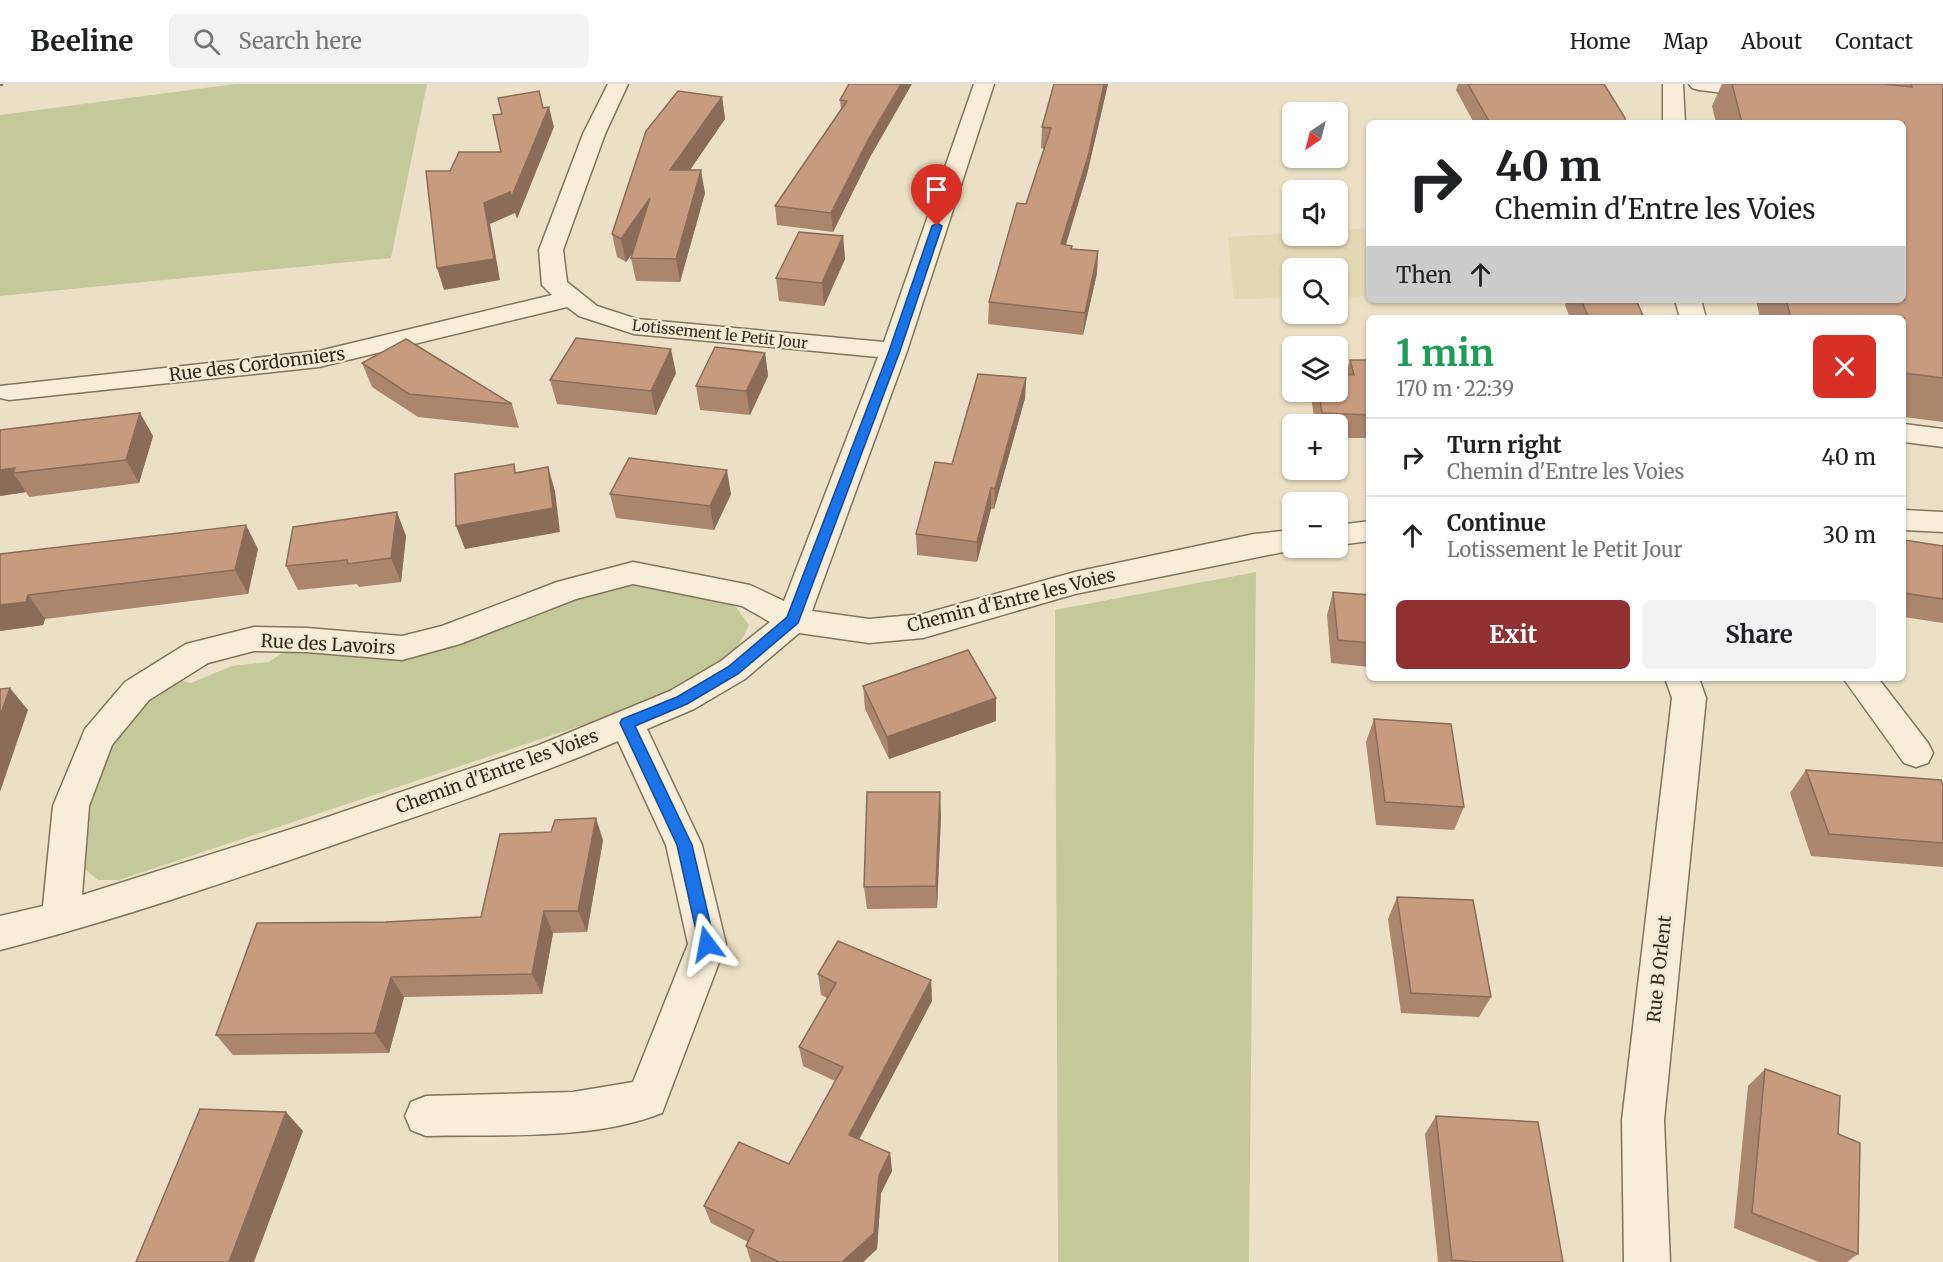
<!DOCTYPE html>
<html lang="en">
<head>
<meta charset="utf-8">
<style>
	:root { --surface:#fff; --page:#f2f2f2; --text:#202124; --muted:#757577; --line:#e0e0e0; --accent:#903032 }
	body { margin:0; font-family:Merriweather,serif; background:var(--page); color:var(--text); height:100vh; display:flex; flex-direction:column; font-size:22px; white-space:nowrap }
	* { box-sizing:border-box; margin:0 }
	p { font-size:20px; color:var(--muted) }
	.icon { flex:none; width:33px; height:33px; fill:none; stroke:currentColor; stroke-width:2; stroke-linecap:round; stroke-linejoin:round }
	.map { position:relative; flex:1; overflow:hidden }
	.panel { position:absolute; left:1366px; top:231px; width:540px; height:366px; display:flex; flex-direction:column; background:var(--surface); border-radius:9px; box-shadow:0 2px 4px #0004 }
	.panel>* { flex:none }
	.banner { position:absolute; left:1366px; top:36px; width:540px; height:183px; border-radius:9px; box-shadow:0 2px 4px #0004; background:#fff; color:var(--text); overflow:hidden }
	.needle { width:39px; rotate:215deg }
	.fabs { position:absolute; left:1282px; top:18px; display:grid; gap:12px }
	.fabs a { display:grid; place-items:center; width:66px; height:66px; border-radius:9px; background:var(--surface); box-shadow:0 2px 4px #0004; font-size:30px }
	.pin { position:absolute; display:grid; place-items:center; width:51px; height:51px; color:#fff; margin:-62px -26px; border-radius:50% 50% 50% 0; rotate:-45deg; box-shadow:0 0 6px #0007 }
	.pin .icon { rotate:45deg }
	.me { position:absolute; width:66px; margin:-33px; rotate:347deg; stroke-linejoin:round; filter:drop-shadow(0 0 4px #0008) }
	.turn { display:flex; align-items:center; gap:21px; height:126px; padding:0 30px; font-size:27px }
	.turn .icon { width:78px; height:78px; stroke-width:2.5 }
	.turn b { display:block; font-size:42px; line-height:51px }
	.then { display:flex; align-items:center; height:57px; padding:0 30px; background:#0003; gap:12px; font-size:22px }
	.round { display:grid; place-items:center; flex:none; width:63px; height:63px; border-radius:9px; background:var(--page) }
	.headline { display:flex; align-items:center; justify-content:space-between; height:102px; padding:0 30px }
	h1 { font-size:36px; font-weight:700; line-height:45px; color:#1e9e55 }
	.cta { display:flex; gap:12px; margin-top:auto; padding:12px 30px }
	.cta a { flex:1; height:69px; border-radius:9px; background:var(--accent); color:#fff; font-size:24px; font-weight:700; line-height:69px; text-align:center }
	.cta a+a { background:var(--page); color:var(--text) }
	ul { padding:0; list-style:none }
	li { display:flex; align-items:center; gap:18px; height:78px; padding:0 30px; border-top:2px solid var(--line) }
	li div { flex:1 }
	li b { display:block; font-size:22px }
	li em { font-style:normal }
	header { display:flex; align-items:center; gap:36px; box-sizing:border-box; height:84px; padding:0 30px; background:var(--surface); border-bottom:2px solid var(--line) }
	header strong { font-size:28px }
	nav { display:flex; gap:33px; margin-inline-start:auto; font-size:21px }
	.search { width:420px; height:54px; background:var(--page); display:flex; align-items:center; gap:15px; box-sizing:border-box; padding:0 21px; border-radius:9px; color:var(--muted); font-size:22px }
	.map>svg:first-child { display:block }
	.farmland { fill:#e1d9b3 }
	.green { fill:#c4c99a }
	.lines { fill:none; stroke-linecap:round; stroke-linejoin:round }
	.minor-casing { stroke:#85725c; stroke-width:3 }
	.path { stroke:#85725c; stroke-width:3; stroke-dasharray:3 2; stroke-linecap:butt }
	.minor { fill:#f7edd8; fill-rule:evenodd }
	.wall { fill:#ab856c }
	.shaded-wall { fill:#8b6c58 }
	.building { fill:#c79b7d; stroke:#8b6c58; stroke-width:1.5 }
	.route { fill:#1a73e8; stroke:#114b97; stroke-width:1.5 }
	.labels { text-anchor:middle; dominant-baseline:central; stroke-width:4.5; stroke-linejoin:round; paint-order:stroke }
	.far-street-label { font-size:15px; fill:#362a1f; stroke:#f3ead4 }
	.street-label { font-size:18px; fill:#362a1f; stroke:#f3ead4 }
</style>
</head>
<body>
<header>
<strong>Beeline</strong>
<div class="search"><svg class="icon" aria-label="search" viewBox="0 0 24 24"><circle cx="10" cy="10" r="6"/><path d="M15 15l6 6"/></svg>Search here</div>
<nav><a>Home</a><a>Map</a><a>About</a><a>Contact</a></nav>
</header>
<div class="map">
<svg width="1943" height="1178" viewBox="0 0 1943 1178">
	<rect width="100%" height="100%" fill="#ebe0c5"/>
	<path class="farmland" d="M1369 144V212L1338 213V184H1293V214L1234 215 1228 153 1293 149V152H1338V146Z"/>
	<g class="green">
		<path d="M235 0H427L391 174 0 212V31Z"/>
		<path d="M1256 488 1249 1178H1058L1055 526Z"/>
		<path d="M634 498 693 508 736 523 749 541C730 588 680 606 637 623L119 796H98L79 780 75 753 107 656 168 593 191 599 232 582 269 578 291 563 373 571 598 503Z"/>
	</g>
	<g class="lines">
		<defs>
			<g id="minor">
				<path d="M608 0H628L605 50 563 166 567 198 597 222 637 235 884 258 974 0H994L907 267 812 527 869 535 923 530 1075 488 1254 450 1293 446V464H1303L1075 510 923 554 869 559 799 549 745 595 694 625 647 645 702 761 726 860 662 1029C591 1057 501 1050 426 1052L411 1046 405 1032 411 1018 426 1012 573 1008 633 998 688 860 666 761 618 657C534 693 446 722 359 752 241 793 121 835 0 866V832L43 822 53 722 85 645 125 598 186 560 254 543 307 544 402 552 442 542 557 498 633 478 750 501 784 517 878 273 634 250 579 232 567 223 319 283 9 316 0 314V302L319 267 552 211 542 201 539 166 583 50ZM633 500 742 522 770 538 721 577 670 607 539 661 307 740 82 811 89 722 112 661 149 616 208 579 254 567 307 568 402 576 460 560 576 515Z"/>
				<path d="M1663 0H1683L1685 39H1663Z"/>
				<path d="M1689 0H1752L1773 4 1777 8 1773 12 1766 14 1699 6 1692 4Z"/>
				<path d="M1675 216H1701L1706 234H1680Z"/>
				<path d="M1904 340 1943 345V363L1904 358Z"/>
				<path d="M1904 426 1943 428V448L1904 446Z"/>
				<path d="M1370 437V457L1338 461V441Z"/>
				<path d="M1665 594H1699L1706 614 1664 1036 1670 1178H1624L1622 1036 1672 614Z"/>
				<path d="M1843 594H1878L1928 659 1933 669 1928 679 1916 683 1904 679Z"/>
			</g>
		</defs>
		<use href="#minor" class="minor-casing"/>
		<path class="path" d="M0 1 3 0"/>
		<use href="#minor" class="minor"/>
	</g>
	<g class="wall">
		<path d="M849 0 869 75 833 148 777 141 775 122 841 25 840 16Z"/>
		<path d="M1054 0H1108L1087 90 1066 161 1072 162V165L1098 167 1097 189 1083 251 988 240 989 218 1026 120 1044 65 1041 64 1042 43Z"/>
		<path d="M1458 0H1604L1625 39H1474L1456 6Z"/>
		<path d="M1722 0H1943V338L1904 333V234H1760L1756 216H1904V39H1716L1712 22Z"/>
		<path d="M722 13 725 35 690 86 705 109 680 198 636 197 631 174 633 169 626 178 617 173 612 150Z"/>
		<path d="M843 152 845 175 824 222 779 217 776 194Z"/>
		<path d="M1567 216H1636L1644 234H1570L1565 221Z"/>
		<path d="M765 269 768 292 750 331 700 326 696 302Z"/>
		<path d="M1350 276H1370V354H1338V340H1315L1311 313 1312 308H1338L1346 291Z"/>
		<path d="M362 279 512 320 519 344 418 333 372 303Z"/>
		<path d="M676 289 656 331 557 320 550 296Z"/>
		<path d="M1026 294 1025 314 994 425H991L977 478 917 471 916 450 952 380Z"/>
		<path d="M140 329 153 352 139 399 29 413 26 408 0 412V346Z"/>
		<path d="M610 410H731L714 446 616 434Z"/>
		<path d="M406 452 401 498 359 503 357 500 298 506 286 482Z"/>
		<path d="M1904 456 1943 462V539L1904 533Z"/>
		<path d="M258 465 248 510 45 535 43 541 0 547V470Z"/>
		<path d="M1333 508 1370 511V583L1331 579 1327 531Z"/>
		<path d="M863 602 996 637 889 675 865 625Z"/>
		<path d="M1374 635 1464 723 1454 746 1376 741 1366 658Z"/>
		<path d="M1806 686 1943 701V783L1811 772 1790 709Z"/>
		<path d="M941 731 937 824 867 825 864 803Z"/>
		<path d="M603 756 587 848 553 849 542 910 404 913 389 969 233 971 216 951 385 838 481 833Z"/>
		<path d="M1397 813 1491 913 1479 933 1401 929 1388 835Z"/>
		<path d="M818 890 931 896 932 917 859 1055 890 1069 892 1087 881 1109 877 1165 863 1178H751L746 1162 748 1158 711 1139 704 1122 789 1080 835 997 803 982 799 963 827 914 821 911Z"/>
		<path d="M1765 985 1838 1050 1858 1170 1847 1178H1819L1734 1144 1748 1002Z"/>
		<path d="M1436 1032 1563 1178H1438L1425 1050Z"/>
	</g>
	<g class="shaded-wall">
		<path d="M901 0H912L869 75 833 148 831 129 868 56Z"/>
		<path d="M1104 0H1108L1087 90 1059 182 1061 160Z"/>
		<path d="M722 13 725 35 674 109 670 86Z"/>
		<path d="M549 23 554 43 517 135 515 129 490 140 500 196 444 206 437 184 484 119Z"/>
		<path d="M701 86 705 109 680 198 676 175Z"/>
		<path d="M650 114 655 137 626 178 621 155Z"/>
		<path d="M843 152 845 175 824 222 822 199Z"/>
		<path d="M1098 167 1097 189 1083 251 1085 229Z"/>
		<path d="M671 265 676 289 656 331 651 307Z"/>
		<path d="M765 269 768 292 750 331 746 307Z"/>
		<path d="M1026 294 1025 314 994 425 995 405Z"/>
		<path d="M140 329 153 352 139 399 126 376Z"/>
		<path d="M548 383 555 407 560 448 465 465 456 442Z"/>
		<path d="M15 384 13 389 26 408 0 412V386Z"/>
		<path d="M727 386 731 410 714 446 710 422Z"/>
		<path d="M991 404V425L977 478V458Z"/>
		<path d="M397 428 406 452 401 498 391 474Z"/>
		<path d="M246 441 258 465 248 510 235 486Z"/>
		<path d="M28 511 45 535 43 541 0 547V521Z"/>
		<path d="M10 604 28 626 0 708V632Z"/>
		<path d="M996 614V637L889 675 887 653Z"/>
		<path d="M940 708 941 731 937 824 936 802Z"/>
		<path d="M596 734 603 756 587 848 578 827Z"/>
		<path d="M544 827 553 849 542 910 532 890Z"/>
		<path d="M391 893 404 913 389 969 375 949Z"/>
		<path d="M931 896 932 917 852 1069 849 1051Z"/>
		<path d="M286 1028 303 1047 254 1178H229Z"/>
		<path d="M890 1069 892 1087 881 1109 877 1165 863 1178H842L879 1091Z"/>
	</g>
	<g class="building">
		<path d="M849 0H901L868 56 831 129 775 122 847 17 840 16Z"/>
		<path d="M1054 0H1104L1089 69 1061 160 1072 162 1071 165 1098 167 1085 229 989 218 1017 119 1026 120 1051 44 1042 43Z"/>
		<path d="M1468 0H1604L1625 34V39H1490Z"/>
		<path d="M1732 0H1884L1912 3 1911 0H1943V294L1904 289V234H1791L1786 216H1904V39H1742Z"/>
		<path d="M539 7 543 24 549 23 511 114 510 108 484 119 494 175 437 184 426 87H450L459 68H501L493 31 502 30 498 14Z"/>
		<path d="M678 7 722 13 670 86H701L676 175 631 174 650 114 621 155 612 150 646 47Z"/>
		<path d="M799 148 843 152 822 199 776 194Z"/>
		<path d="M1581 216H1636L1644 234H1589Z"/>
		<path d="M576 254 671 265 651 307 550 296Z"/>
		<path d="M406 255 512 320 409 310 362 279Z"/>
		<path d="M715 263 765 269 746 307 696 302Z"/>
		<path d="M1350 276H1370V331L1322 329 1319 308H1338V290L1354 291Z"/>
		<path d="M978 290 1026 294 995 405 991 404 977 458 916 450 935 378 952 380Z"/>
		<path d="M140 329 126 376 13 389 15 384 0 386V346Z"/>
		<path d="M629 374 727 386 710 422 610 410Z"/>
		<path d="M514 380 515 389 548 383 553 424 456 442 455 390Z"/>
		<path d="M397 428 391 474 348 480 347 476 286 482 293 443Z"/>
		<path d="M246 441 235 486 28 511 26 518 0 521V470Z"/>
		<path d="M1904 456 1943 462V515L1904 509Z"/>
		<path d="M1333 508 1370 511V559L1338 556Z"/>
		<path d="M968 566 996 614 887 653 863 602Z"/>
		<path d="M10 604 0 632V605Z"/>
		<path d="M1374 635 1451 640 1464 723 1385 718Z"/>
		<path d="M1806 686 1941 696 1943 701V759L1829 750Z"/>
		<path d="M867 708H940L936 802 864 803Z"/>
		<path d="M596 734 578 827H544L532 890 391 893 375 949 216 951 257 839 385 838 481 833 500 750 551 748 555 736Z"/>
		<path d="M1397 813 1473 816 1491 913 1411 909Z"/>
		<path d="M838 857 931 896 849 1051 890 1069 879 1091 874 1149 842 1178H779L746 1162 754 1146 704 1122 739 1058 789 1080 843 983 799 963 836 899 818 890Z"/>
		<path d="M1765 985 1840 1012 1838 1050 1860 1059 1858 1170 1752 1129Z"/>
		<path d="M200 1025 286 1028 229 1178H136Z"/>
		<path d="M1436 1032 1538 1038 1563 1178H1475L1452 1176Z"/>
	</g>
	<path class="route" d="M937 139 942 142 900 267 798 539 738 590 687 620 635 642 692 761 715 860 713 864 707 867 701 864 699 860 677 761 620 639 622 635 677 613 728 583 787 533 889 267 932 142Z"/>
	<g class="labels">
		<g class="far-street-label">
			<text transform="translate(720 250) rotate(6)">Lotissement le Petit Jour</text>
		</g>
		<g class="street-label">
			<text transform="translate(257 280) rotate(-7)">Rue des Cordonniers</text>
			<text transform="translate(1011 516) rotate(-14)">Chemin d'Entre les Voies</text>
			<text transform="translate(328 560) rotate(3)">Rue des Lavoirs</text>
			<text transform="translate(497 687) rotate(-20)">Chemin d'Entre les Voies</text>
			<text transform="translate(1659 885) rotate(-84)">Rue B Orlent</text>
		</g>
	</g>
</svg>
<div class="fabs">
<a><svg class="needle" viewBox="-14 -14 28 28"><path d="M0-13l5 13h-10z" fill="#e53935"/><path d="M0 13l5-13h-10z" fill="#757577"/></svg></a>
<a><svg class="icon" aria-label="sound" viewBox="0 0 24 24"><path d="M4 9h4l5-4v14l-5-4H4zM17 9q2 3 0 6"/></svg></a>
<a><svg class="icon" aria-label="search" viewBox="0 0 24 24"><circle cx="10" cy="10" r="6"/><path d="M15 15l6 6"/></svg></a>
<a><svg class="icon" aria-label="layers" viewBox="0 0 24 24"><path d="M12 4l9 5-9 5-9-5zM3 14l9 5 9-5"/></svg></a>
<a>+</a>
<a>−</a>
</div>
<div class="pin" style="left:937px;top:142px;background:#d93025"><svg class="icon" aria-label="arrive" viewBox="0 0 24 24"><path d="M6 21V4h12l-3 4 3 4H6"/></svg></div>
<svg class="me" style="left:707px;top:860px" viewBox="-20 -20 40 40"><path d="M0-17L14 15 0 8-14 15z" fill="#1a73e8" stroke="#fff" stroke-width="4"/></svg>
<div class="banner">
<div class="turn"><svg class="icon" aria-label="right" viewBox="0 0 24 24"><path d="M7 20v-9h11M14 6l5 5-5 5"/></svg><div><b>40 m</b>Chemin d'Entre les Voies</div></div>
<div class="then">Then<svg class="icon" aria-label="ahead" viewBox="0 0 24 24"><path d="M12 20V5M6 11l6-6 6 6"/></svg></div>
</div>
<section class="panel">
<div class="headline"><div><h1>1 min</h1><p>170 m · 22:39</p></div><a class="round" style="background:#d93025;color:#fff"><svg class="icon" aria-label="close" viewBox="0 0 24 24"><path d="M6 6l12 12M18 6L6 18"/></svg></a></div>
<ul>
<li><svg class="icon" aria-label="right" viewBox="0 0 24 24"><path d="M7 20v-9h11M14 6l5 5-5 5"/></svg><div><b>Turn right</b><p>Chemin d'Entre les Voies</p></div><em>40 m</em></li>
<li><svg class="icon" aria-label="ahead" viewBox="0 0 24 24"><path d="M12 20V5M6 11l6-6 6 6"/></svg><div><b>Continue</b><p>Lotissement le Petit Jour</p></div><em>30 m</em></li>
</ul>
<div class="cta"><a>Exit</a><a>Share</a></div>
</section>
</div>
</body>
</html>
